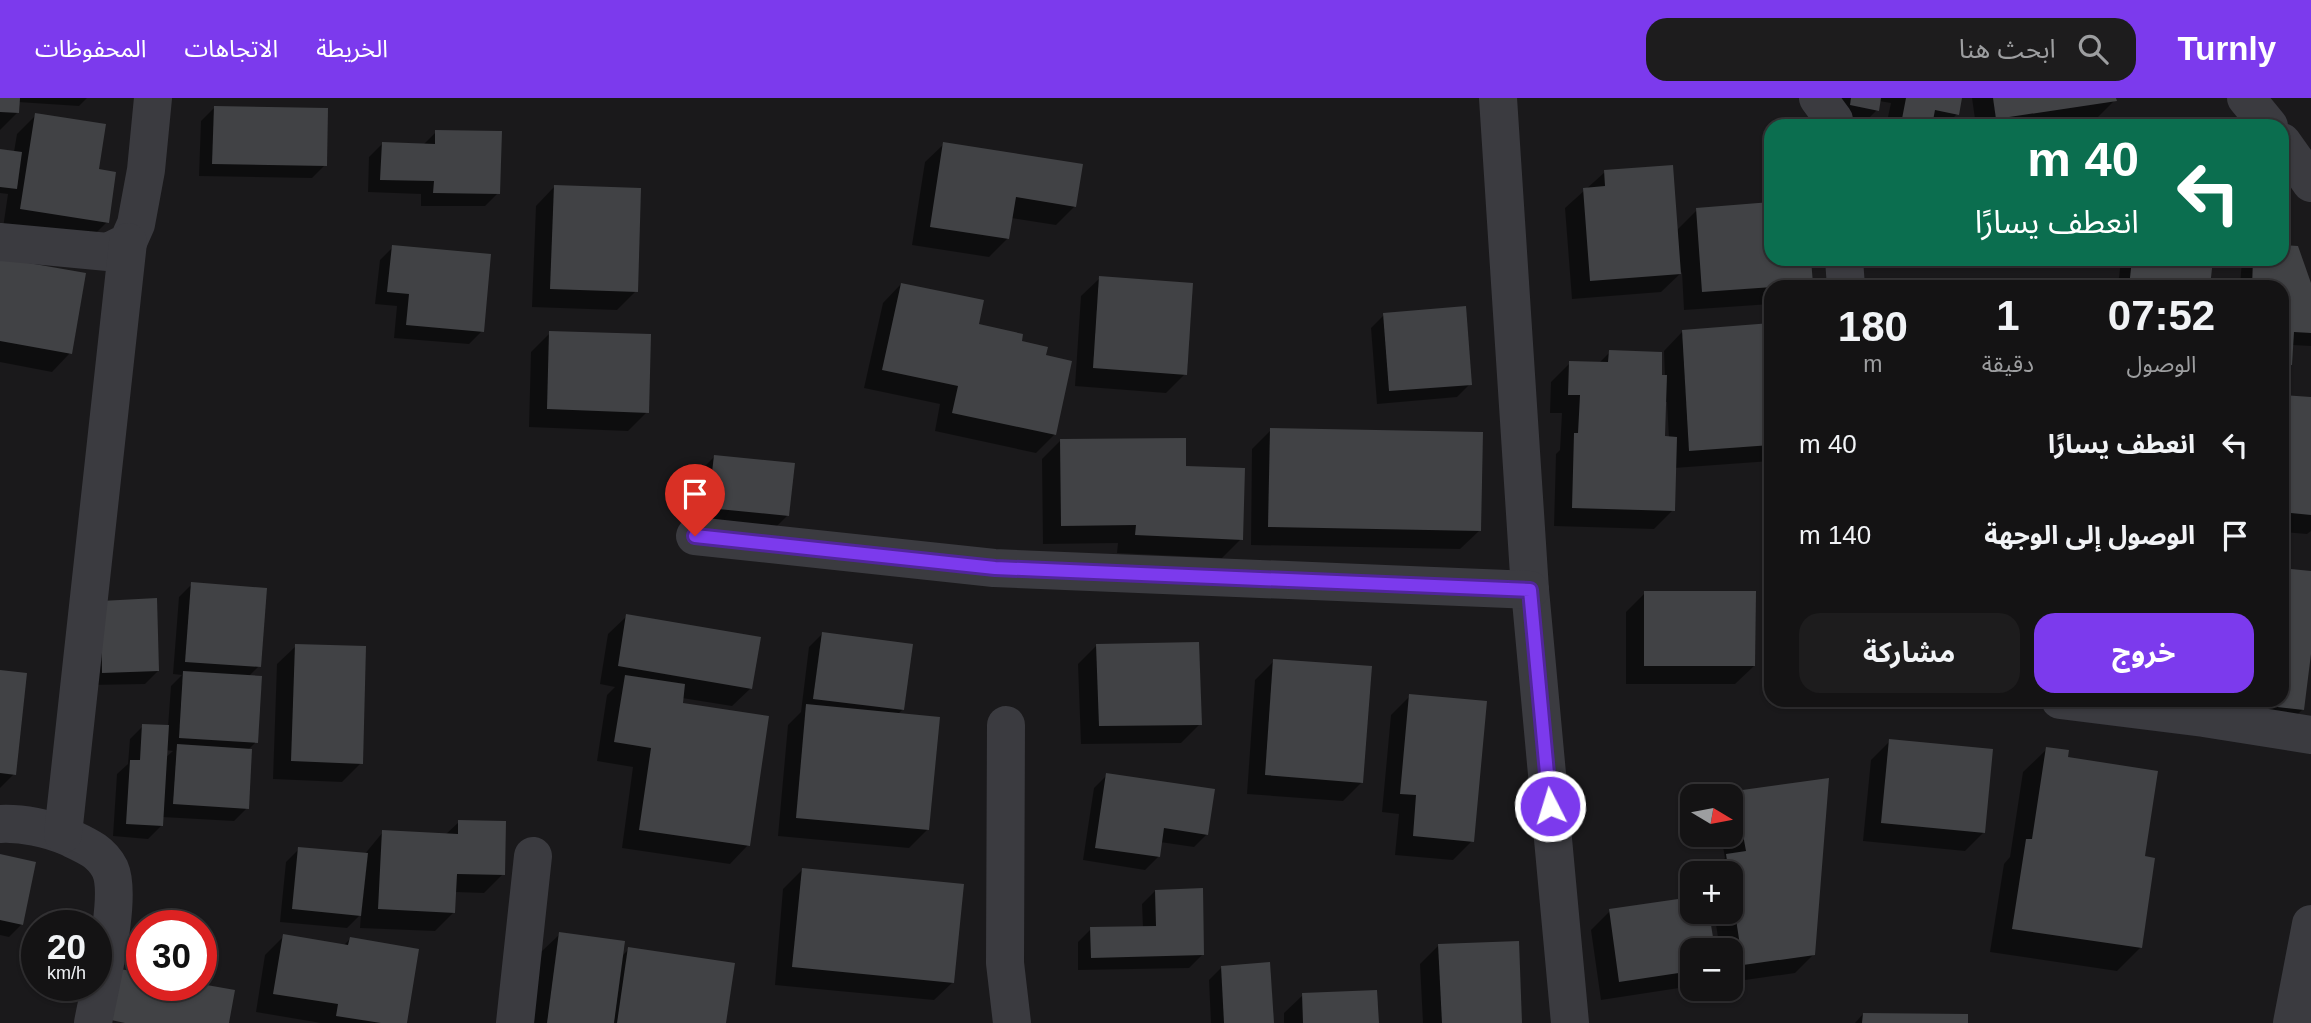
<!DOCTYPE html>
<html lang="ar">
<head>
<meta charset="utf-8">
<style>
	:root { --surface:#141314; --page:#1d1c1d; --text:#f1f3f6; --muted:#9d9ea0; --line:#333234; --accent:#7c3aed }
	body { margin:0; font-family:Arial,"Noto Sans Arabic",sans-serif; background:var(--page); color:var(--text); direction:rtl; height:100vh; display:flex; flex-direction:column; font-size:26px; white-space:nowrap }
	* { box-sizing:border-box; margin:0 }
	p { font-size:23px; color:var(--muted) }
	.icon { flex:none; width:38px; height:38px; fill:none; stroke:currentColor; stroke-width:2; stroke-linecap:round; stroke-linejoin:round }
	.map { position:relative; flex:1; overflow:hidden; direction:ltr }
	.side { position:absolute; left:1764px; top:182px; width:525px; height:427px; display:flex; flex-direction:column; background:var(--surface); border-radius:21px; box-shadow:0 2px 5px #0004,0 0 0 2px var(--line); direction:rtl }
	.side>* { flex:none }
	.top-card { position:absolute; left:1764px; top:21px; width:525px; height:147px; border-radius:21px; box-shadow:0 2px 5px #0004,0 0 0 2px var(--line); direction:rtl; background:#0b6e4f; color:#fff; overflow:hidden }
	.needle { width:46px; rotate:100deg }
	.fabs { position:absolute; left:1680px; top:686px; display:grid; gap:14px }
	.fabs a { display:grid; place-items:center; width:63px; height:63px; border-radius:14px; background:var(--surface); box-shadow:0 2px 5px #0004,0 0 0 2px var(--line); font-size:35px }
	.speed { position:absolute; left:21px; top:812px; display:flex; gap:14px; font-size:35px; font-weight:700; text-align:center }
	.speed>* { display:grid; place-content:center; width:91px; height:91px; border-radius:50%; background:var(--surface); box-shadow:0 2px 5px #0004,0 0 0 2px var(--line); line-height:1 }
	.speed small { font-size:18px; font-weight:400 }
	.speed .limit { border:10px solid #d22; background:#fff; color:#111 }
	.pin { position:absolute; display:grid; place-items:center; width:60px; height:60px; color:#fff; margin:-72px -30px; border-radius:50% 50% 50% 0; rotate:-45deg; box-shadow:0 0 7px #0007 }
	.pin .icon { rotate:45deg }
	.me { position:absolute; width:77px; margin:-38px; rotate:355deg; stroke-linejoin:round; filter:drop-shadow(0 0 5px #0008) }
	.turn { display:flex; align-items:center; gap:24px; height:147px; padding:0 35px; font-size:32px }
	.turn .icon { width:91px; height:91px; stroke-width:2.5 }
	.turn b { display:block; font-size:49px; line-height:60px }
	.eta { display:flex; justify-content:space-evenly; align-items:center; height:119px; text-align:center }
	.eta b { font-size:42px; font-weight:700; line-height:49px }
	.cta { display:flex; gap:14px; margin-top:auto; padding:14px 35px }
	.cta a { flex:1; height:80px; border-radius:21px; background:var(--accent); color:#fff; font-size:28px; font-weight:700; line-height:80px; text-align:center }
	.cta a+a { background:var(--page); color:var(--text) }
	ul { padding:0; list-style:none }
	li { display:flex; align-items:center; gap:21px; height:91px; padding:0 35px }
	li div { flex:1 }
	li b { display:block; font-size:26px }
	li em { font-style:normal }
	header { display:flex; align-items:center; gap:42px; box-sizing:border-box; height:98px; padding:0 35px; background:var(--accent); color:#fff }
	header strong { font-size:33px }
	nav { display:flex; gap:38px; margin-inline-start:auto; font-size:24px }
	.search { width:490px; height:63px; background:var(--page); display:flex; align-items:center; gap:18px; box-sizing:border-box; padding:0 24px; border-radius:21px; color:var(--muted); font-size:26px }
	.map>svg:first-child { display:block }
	.shadow { fill:#0007; fill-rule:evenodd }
	.building { fill:#414245 }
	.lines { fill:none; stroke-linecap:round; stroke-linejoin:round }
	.minor { stroke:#3b3b40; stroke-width:38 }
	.route-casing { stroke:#51269a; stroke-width:18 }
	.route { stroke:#7c3aed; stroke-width:12 }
</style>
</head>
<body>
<header>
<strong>Turnly</strong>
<div class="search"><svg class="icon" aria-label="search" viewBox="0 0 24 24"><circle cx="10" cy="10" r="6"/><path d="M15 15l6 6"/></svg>ابحث هنا</div>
<nav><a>الخريطة</a><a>الاتجاهات</a><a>المحفوظات</a></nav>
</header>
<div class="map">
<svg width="2311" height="925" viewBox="0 0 2311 925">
	<rect width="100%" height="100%" fill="#1a191b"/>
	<g class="shadow">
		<path d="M0 0H87L79 8 18 4V14L0 32Z"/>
		<path d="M1836 0H1960L1957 16 1945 28H1886L1891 5 1879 3 1877 12 1861 28H1844Z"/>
		<path d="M1972 0H2114L2115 2 2096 21 2050 28H1976Z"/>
		<path d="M214 10 325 67 312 80 199 78 201 23Z"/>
		<path d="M36 17 97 73 107 124 88 143 3 130 8 96 0 95V53L14 54 17 36Z"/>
		<path d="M436 34 498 95 485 108H421V96L368 94 369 59 382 46 423 47Z"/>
		<path d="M944 46 1075 108 1056 127 1011 120 1007 141 989 159 912 147 925 64Z"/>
		<path d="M1605 74 1676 133 1697 112 1771 106V161H1809L1811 186 1807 189H1771V206L1684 212 1682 174 1661 194 1572 201 1565 110Z"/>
		<path d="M554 89 636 193 617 212 532 209 536 108Z"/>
		<path d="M393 149 482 233 469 246 394 240 397 208 375 206 380 162Z"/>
		<path d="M2282 149 2311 190V248L2292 247 2291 267 2282 275V189H2240L2242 161H2282Z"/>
		<path d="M2121 161H2211L2208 189H2118Z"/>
		<path d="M0 162 70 255 52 274 0 264Z"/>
		<path d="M1100 180 1185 276 1166 295 1075 288 1081 198Z"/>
		<path d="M901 186 977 228 1020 244 1044 259 1055 336 1036 355 935 333 940 306 864 290 883 205Z"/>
		<path d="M1384 217 1470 286 1457 299 1377 306 1371 230Z"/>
		<path d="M1771 227V363L1674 370 1673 412 1654 431 1554 428 1556 356 1560 352 1562 315H1550L1551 284 1570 265 1598 266 1610 254 1665 279 1664 253 1682 234ZM1664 304H1667L1669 340H1663Z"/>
		<path d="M550 235 647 314 628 333 529 329 531 254Z"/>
		<path d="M2282 299 2311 301V433L2307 436 2282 434Z"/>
		<path d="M1271 332 1479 433 1460 451 1251 447 1252 351Z"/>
		<path d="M1060 343 1184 369 1241 441 1222 460 1117 455 1118 445 1043 446 1042 361Z"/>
		<path d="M714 359 788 417 775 430 696 423 701 372Z"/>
		<path d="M2282 471 2311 475V541L2303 611 2284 630 2224 623 2227 602H2282Z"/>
		<path d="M192 486 259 568 248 579 256 644 248 652 247 710 234 723 162 719 161 728 148 741 113 738 117 676 128 666 130 641 143 628 168 629 171 588 182 577 173 576 179 499ZM166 652 173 653 165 660Z"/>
		<path d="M1645 495 1754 568 1735 586H1626V514Z"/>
		<path d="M89 517 158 573 145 586 90 587Z"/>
		<path d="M627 518 751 590 732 608 682 600 681 607 748 747 730 766 622 750 633 669 597 663 607 597 615 589 600 586 608 536Z"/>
		<path d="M822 536 903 611 898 616 928 731 909 750 778 738 788 627 801 614 809 549Z"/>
		<path d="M1097 547 1200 626 1181 645 1081 646 1078 566Z"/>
		<path d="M296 548 361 665 342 684 273 681 277 566Z"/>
		<path d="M1274 563 1362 684 1343 703 1247 696 1255 582Z"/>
		<path d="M0 574 14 676 0 690Z"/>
		<path d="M1410 598 1472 743 1453 762 1395 757 1399 716 1382 714 1391 617Z"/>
		<path d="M1890 643 1984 734 1965 753 1863 743 1871 662Z"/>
		<path d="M2047 651 2066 660 2143 759 2140 850 2117 873 1990 854 2004 766 2010 759 2023 674Z"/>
		<path d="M1107 677 1207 736 1194 749 1160 744 1158 759 1145 772 1083 762 1094 690Z"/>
		<path d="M1736 694 1814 856 1795 875 1731 884V852H1720L1714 814H1731V775H1710L1725 760 1721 737H1731V699Z"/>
		<path d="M459 724 503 776 484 795 455 794 453 815 435 833 360 830 361 816 347 830 280 824 286 764 299 751 364 757 383 734 445 737Z"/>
		<path d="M0 758 22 826 9 839 0 837Z"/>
		<path d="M802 772 953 884 934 902 775 887 783 791Z"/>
		<path d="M1155 793 1202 857 1189 870 1078 872V844L1091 831 1143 830 1142 806Z"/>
		<path d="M1692 801V814H1708L1713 852H1692V888L1601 902 1591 832 1610 813Z"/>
		<path d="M560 836 621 859 629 851 724 925H531L541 854Z"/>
		<path d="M284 838 343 848 350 841 405 925H321L256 914 265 857Z"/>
		<path d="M1439 847 1520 925H1423L1420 866Z"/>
		<path d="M1222 869 1272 925H1211L1209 882Z"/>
		<path d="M1303 897 1377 925H1284V915Z"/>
		<path d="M1863 916 1966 925H1855Z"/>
	</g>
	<g class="building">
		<path d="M0 0H20L19 15 0 14Z"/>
		<path d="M1851 0H1881L1879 13 1850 7Z"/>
		<path d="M1906 0H1962L1959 17 1935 12 1932 28 1901 26Z"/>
		<path d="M1993 0H2116L2117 3 1996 21Z"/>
		<path d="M214 8 328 10 327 68 212 66Z"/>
		<path d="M35 15 106 26 99 71 116 74 109 125 20 111Z"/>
		<path d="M435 32 502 33 500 96 433 95 434 83 380 82 382 44 435 46Z"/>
		<path d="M943 44 1083 66 1076 109 1016 99 1009 141 930 129Z"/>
		<path d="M0 51 22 54 17 91 0 89Z"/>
		<path d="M1673 67 1681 176 1590 183 1583 90 1605 88 1604 72Z"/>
		<path d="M554 87 641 90 638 194 550 191Z"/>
		<path d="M1771 104V161H1811L1813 186 1702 194 1696 110Z"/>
		<path d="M392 147 491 156 484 234 406 227 409 196 387 194Z"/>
		<path d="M2282 147 2298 148 2311 185V235L2294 234 2292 267H2282V189H2252L2253 161H2282Z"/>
		<path d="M0 160 86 175 72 256 0 243Z"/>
		<path d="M2132 161H2213L2210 189H2129Z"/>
		<path d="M1099 178 1193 185 1187 277 1093 270Z"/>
		<path d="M901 185 984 202 979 226 1023 236 1022 243 1048 249 1046 257 1072 263 1056 337 952 315 958 288 882 272Z"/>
		<path d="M1466 208 1472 287 1389 293 1383 215Z"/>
		<path d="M1771 225V347L1689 353 1682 232Z"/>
		<path d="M549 233 651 236 649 315 547 311Z"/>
		<path d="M1609 252 1662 254V277H1667L1665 338 1677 339 1675 413 1572 410 1574 335H1578L1580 297H1568L1569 263 1608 264Z"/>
		<path d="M2282 297 2311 299V417L2282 414Z"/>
		<path d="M1270 330 1483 334 1481 433 1268 429Z"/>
		<path d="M1186 340V368L1245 370 1243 442 1135 437 1136 427 1061 428 1060 341Z"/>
		<path d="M714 357 795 365 789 418 708 410Z"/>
		<path d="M2282 470 2311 473V556L2304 612 2242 605 2243 602H2282Z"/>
		<path d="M191 484 267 490 261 569 185 564Z"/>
		<path d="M1644 493H1756L1755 568H1644Z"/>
		<path d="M157 500 159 573 102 575 101 503Z"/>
		<path d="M626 516 761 539 752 591 618 568Z"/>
		<path d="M822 534 913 546 904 612 813 601Z"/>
		<path d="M1199 544 1202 627 1099 628 1096 546Z"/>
		<path d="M295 546 366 548 363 666 291 663Z"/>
		<path d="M1273 561 1372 568 1363 685 1265 677Z"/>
		<path d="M0 572 27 575 16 677 0 675Z"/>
		<path d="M183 573 262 578 258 645 179 640Z"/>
		<path d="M625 577 685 586 683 605 769 618 750 748 639 732 651 650 614 644Z"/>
		<path d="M1409 596 1487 603 1474 744 1413 738 1416 697 1400 696Z"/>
		<path d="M806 606 940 619 929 732 796 720Z"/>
		<path d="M142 626 169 627 163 728 126 726 130 662H140Z"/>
		<path d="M1889 641 1993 651 1985 735 1881 725Z"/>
		<path d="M177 646 252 651 249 711 173 706Z"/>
		<path d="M2046 649 2069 652 2068 659 2158 673 2145 758 2155 760 2142 850 2012 831 2026 741H2032Z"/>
		<path d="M1106 675 1215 691 1208 737 1164 730 1160 759 1095 750Z"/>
		<path d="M1829 680 1815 857 1743 867 1726 756 1746 753 1735 693Z"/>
		<path d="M458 722 506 723 505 777 457 776 455 815 378 811 382 732 458 736Z"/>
		<path d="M298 749 368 755 361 818 292 811Z"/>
		<path d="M0 756 36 764 23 827 0 822Z"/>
		<path d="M802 770 964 786 954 885 792 869Z"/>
		<path d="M1203 790 1204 857 1091 860 1090 829 1156 828 1155 792Z"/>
		<path d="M1692 799V814H1709L1715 852H1692V873L1619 884 1609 811Z"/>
		<path d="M559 834 625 843 614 925H547Z"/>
		<path d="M283 836 348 847 350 839 419 851 407 925H381L336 918 338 906 273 896Z"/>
		<path d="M1519 843 1522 925H1442L1438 846Z"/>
		<path d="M628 849 735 865 726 925H617Z"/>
		<path d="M1270 864 1274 925H1224L1221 868Z"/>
		<path d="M120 871 142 875V887L201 886 235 892 229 925H125L111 922Z"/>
		<path d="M1377 892 1379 925H1303L1302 895Z"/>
		<path d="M1863 915 1968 916V925H1862Z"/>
	</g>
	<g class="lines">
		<g class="minor">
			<path d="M1498 0 1530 492 1570 925"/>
			<path d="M1818 0 1834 22 1835 28"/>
			<path d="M2246 0 2269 28"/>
			<path d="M2282 44 2311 85"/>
			<path d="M0 144 108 154 128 144 136 126 146 72 153 0"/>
			<path d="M1844 161 1846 189"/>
			<path d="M695 438 994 470 1530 492"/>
			<path d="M2060 602 2204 620 2311 637"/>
			<path d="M1006 627 1005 865 1012 925"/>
			<path d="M0 726C22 725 48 730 68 739 85 747 101 753 110 771 123 800 99 891 93 925"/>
			<path d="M63 736 128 144"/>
			<path d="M515 925 533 758"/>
			<path d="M2292 925 2311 826"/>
		</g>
	</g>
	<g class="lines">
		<defs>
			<path id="route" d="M695 438 995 470 1530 492 1550 708"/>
		</defs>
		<use href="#route" class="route-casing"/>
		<use href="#route" class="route"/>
	</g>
</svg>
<div class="fabs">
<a><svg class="needle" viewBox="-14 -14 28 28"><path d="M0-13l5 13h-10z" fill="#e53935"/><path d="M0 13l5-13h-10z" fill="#9d9ea0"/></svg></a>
<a>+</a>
<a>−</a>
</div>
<div class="speed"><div>20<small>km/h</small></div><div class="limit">30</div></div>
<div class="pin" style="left:695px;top:438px;background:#d93025"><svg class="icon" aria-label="arrive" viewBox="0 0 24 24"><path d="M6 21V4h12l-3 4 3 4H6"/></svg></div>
<svg class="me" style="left:1550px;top:708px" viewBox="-20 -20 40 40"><circle r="17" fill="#7c3aed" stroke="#fff" stroke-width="3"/><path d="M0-11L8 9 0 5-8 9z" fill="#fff"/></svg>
<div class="top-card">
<div class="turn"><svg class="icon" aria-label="left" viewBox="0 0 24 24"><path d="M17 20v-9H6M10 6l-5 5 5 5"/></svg><div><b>40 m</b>انعطف يسارًا</div></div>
</div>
<section class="side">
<div class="eta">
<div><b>07:52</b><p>الوصول</p></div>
<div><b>1</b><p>دقيقة</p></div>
<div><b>180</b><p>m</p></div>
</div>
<ul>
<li><svg class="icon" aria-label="left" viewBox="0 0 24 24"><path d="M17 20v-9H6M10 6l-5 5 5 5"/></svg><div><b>انعطف يسارًا</b></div><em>40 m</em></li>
<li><svg class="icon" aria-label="arrive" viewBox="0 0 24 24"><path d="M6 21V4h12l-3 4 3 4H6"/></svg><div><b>الوصول إلى الوجهة</b></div><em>140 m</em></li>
</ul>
<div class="cta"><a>خروج</a><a>مشاركة</a></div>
</section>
</div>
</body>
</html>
